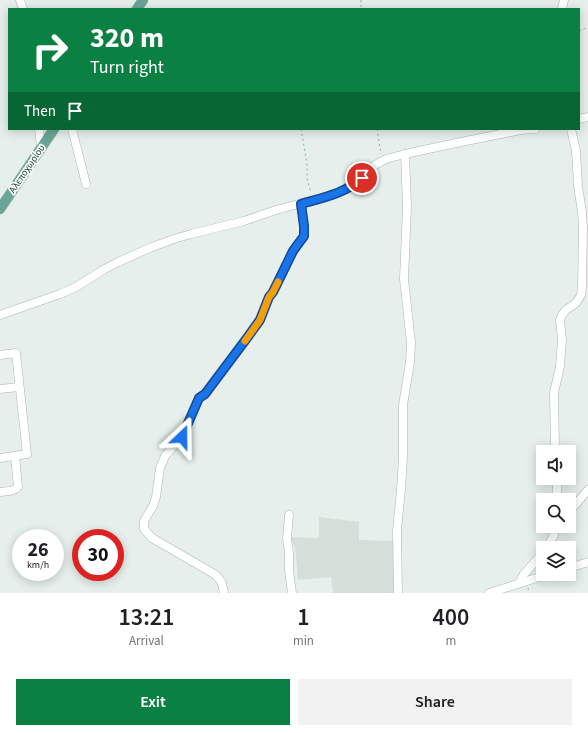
<!DOCTYPE html>
<html lang="en">
<head>
<meta charset="utf-8">
<style>
	:root { --surface:#fff; --page:#f2f2f2; --text:#202124; --muted:#757577; --accent:#0b8043 }
	body { margin:0; font-family:"Source Sans 3",sans-serif; background:var(--page); color:var(--text); height:100vh; display:flex; flex-direction:column; font-size:15px; white-space:nowrap }
	* { box-sizing:border-box; margin:0 }
	p { font-size:13px; color:var(--muted) }
	.icon { flex:none; width:22px; height:22px; fill:none; stroke:currentColor; stroke-width:2; stroke-linecap:round; stroke-linejoin:round }
	.map { position:relative; height:593px; overflow:hidden }
	.panel { display:flex; flex-direction:column; background:var(--surface); flex:1 }
	.panel>* { flex:none }
	.top-card { position:absolute; left:8px; top:8px; width:572px; height:122px; border-radius:0px; box-shadow:0 2px 10px #0003; background:#0b8043; color:#fff; overflow:hidden }
	.controls { position:absolute; left:536px; top:445px; display:grid; gap:8px }
	.controls a { display:grid; place-items:center; width:40px; height:40px; border-radius:0px; background:var(--surface); box-shadow:0 2px 10px #0003; font-size:20px }
	.speed { position:absolute; left:12px; top:529px; display:flex; gap:8px; font-size:20px; font-weight:700; text-align:center }
	.speed>* { display:grid; place-content:center; width:52px; height:52px; border-radius:50%; background:var(--surface); box-shadow:0 2px 10px #0003; line-height:1 }
	.speed small { font-size:10px; font-weight:400 }
	.speed .limit { border:6px solid #d22; background:#fff; color:#111 }
	.pin { position:absolute; display:grid; place-items:center; width:34px; height:34px; color:#fff; margin:-17px; border:2px solid #fff; border-radius:50%; box-shadow:0 1px 4px #0007 }
	.me { position:absolute; width:44px; margin:-22px; rotate:23deg; stroke-linejoin:round; filter:drop-shadow(0 0 3px #0008) }
	.turn { display:flex; align-items:center; gap:14px; height:84px; padding:0 16px; font-size:18px }
	.turn .icon { width:52px; height:52px; stroke-width:2.5 }
	.turn b { display:block; font-size:28px; line-height:34px }
	.then { display:flex; align-items:center; height:38px; padding:0 16px; background:#0003; gap:8px; font-size:15px }
	.eta { display:flex; justify-content:space-evenly; align-items:center; height:68px; text-align:center }
	.eta b { font-size:24px; font-weight:600; line-height:28px }
	.primary-button { display:flex; gap:8px; margin-top:auto; padding:8px 16px }
	.primary-button a { flex:1; height:46px; border-radius:0px; background:var(--accent); color:#fff; font-size:16px; font-weight:600; line-height:46px; text-align:center }
	.primary-button a+a { background:var(--page); color:var(--text) }
	.map>svg:first-child { display:block }
	.built { fill:#d4dfda }
	.lines { fill:none; stroke-linecap:round; stroke-linejoin:round }
	.minor-casing { stroke:#a8b8b2; stroke-width:9 }
	.major-casing { stroke:#c2cac8; stroke-width:11 }
	.path { stroke:#86b3a5; stroke-width:1; stroke-dasharray:2 3; stroke-linecap:butt }
	.minor { stroke:#fff; stroke-width:8 }
	.major { stroke:#6aa596; stroke-width:10 }
	.route-casing { stroke:#114b97; stroke-width:10 }
	.route { stroke:#1a73e8; stroke-width:7 }
	.slow { stroke:#f59e0b; stroke-width:7 }
	.labels { text-anchor:middle; dominant-baseline:central; stroke-width:3.5; stroke-linejoin:round; paint-order:stroke }
	.street-label { font-size:10px; fill:#24423a; stroke:#f7fbf9 }
</style>
</head>
<body>
<div class="map">
<svg width="588" height="593" viewBox="0 0 588 593">
	<rect width="100%" height="100%" fill="#e6efeb"/>
	<path class="built" d="M319 517 359 522V540L395 541 396 593H333L331 577 298 580 295 547 289 537 319 538Z"/>
	<g class="lines">
		<defs>
			<g id="minor">
				<path d="M20 0 23 9"/>
				<path d="M562 9 564 0"/>
				<path d="M579 119 588 117"/>
				<path d="M39 129 41 147"/>
				<path d="M72 129 86 184"/>
				<path d="M0 315 60 294 76 287 103 270 118 262 152 247 174 239 191 234 244 221 276 210 317 199 340 192 348 188 359 181 375 165 386 159 405 154 461 142 521 130 535 129"/>
				<path d="M0 355 16 353 27 454 0 458"/>
				<path d="M0 389 19 387"/>
				<path d="M555 452 554 393 560 366 562 340 560 320 562 315 566 310 576 303 581 295 582 287 583 227 582 212 578 186 576 151 571 129"/>
				<path d="M557 478V500"/>
				<path d="M0 492C6 491 14 492 18 487L15 456"/>
				<path d="M569 512 588 490"/>
				<path d="M289 515 287 538 289 553V570L292 593"/>
				<path d="M547 548 554 535 555 526"/>
				<path d="M569 568 588 562"/>
				<path d="M519 583 524 574 543 553"/>
				<path d="M224 593 222 583 216 575 152 538 144 529V521L153 506 156 497 160 468 163 461 165 456 182 437 199 398 205 394 247 338 259 320 269 297 273 292 295 248 304 236V226L301 203"/>
				<path d="M398 593 397 530 401 490 403 457V405L410 362 411 343 404 279 407 206 405 154"/>
				<path d="M489 593 549 574"/>
			</g>
			<g id="major">
				<path d="M137 9 143 0"/>
				<path d="M0 209 54 129"/>
			</g>
		</defs>
		<use href="#minor" class="minor-casing"/>
		<use href="#major" class="major-casing"/>
		<g class="path">
			<path d="M361 0V9"/>
			<path d="M579 31 588 27"/>
			<path d="M301 129 307 164V179L311 193"/>
			<path d="M377 129 381 154"/>
			<path d="M528 588 529 593"/>
		</g>
		<use href="#minor" class="minor"/>
		<use href="#major" class="major"/>
	</g>
	<g class="lines">
		<defs>
			<path id="route" d="M182 437 199 398 205 394 247 338 260 320 269 297 273 292 293 251 304 236V226L301 204C322 198 346 193 362 178"/>
		</defs>
		<use href="#route" class="route-casing"/>
		<use href="#route" class="route"/>
		<path class="slow" d="M245 341 260 320 269 297 273 292 278 282"/>
	</g>
	<g class="labels">
		<g class="street-label">
			<text transform="translate(27 169) rotate(-56)">Αλεποχωρίου</text>
		</g>
	</g>
</svg>
<div class="controls">
<a><svg class="icon" aria-label="sound" viewBox="0 0 24 24"><path d="M4 9h4l5-4v14l-5-4H4zM17 9q2 3 0 6"/></svg></a>
<a><svg class="icon" aria-label="search" viewBox="0 0 24 24"><circle cx="10" cy="10" r="6"/><path d="M15 15l6 6"/></svg></a>
<a><svg class="icon" aria-label="layers" viewBox="0 0 24 24"><path d="M12 4l9 5-9 5-9-5zM3 14l9 5 9-5"/></svg></a>
</div>
<div class="speed"><div>26<small>km/h</small></div><div class="limit">30</div></div>
<div class="pin" style="left:362px;top:178px;background:#d93025"><svg class="icon" aria-label="arrive" viewBox="0 0 24 24"><path d="M6 21V4h12l-3 4 3 4H6"/></svg></div>
<svg class="me" style="left:182px;top:437px" viewBox="-20 -20 40 40"><path d="M0-17L14 15 0 8-14 15z" fill="#1a73e8" stroke="#fff" stroke-width="4"/></svg>
<div class="top-card">
<div class="turn"><svg class="icon" aria-label="right" viewBox="0 0 24 24"><path d="M7 20v-9h11M14 6l5 5-5 5"/></svg><div><b>320 m</b>Turn right</div></div>
<div class="then">Then<svg class="icon" aria-label="arrive" viewBox="0 0 24 24"><path d="M6 21V4h12l-3 4 3 4H6"/></svg></div>
</div>
</div>
<section class="panel">
<div class="eta">
<div><b>13:21</b><p>Arrival</p></div>
<div><b>1</b><p>min</p></div>
<div><b>400</b><p>m</p></div>
</div>
<div class="primary-button"><a>Exit</a><a>Share</a></div>
</section>
</body>
</html>
